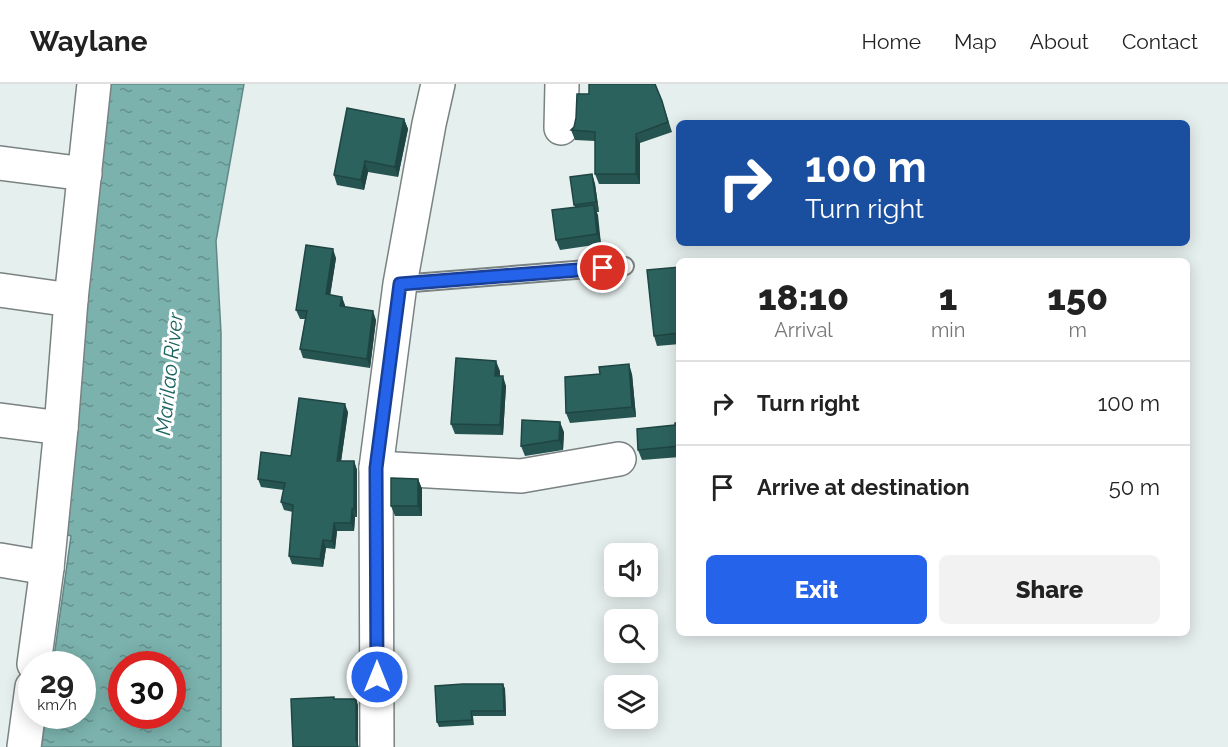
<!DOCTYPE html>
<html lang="en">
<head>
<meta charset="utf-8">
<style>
	:root { --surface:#fff; --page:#f2f2f2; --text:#222; --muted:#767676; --line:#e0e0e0; --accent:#2563eb }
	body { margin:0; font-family:Raleway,sans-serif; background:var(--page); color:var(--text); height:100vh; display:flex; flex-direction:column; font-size:22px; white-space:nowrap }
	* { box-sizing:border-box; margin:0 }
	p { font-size:20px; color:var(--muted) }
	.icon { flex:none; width:33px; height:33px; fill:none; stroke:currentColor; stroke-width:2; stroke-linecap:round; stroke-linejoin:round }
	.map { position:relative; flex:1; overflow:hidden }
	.side { position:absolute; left:676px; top:174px; width:514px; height:378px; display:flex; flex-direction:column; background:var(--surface); border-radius:9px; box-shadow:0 3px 15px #0003 }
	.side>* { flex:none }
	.top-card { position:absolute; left:676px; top:36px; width:514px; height:126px; border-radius:9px; box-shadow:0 3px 15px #0003; background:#1a4fa0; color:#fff; overflow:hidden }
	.tools { position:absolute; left:604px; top:459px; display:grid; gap:12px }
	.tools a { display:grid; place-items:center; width:54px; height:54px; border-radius:9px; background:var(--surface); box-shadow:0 3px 15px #0003; font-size:30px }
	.speed { position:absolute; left:18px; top:567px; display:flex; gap:12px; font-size:30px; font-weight:700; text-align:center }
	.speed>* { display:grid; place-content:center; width:78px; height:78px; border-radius:50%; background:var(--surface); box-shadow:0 3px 15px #0003; line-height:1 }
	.speed small { font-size:15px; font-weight:400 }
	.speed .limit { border:9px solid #d22; background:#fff; color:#111 }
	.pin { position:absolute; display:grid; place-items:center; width:51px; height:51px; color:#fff; margin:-26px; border:3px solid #fff; border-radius:50%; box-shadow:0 2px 6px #0007 }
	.me { position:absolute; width:66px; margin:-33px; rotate:0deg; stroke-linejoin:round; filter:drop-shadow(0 0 4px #0008) }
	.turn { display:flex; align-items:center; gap:21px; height:126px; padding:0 30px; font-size:27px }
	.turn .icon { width:78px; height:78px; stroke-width:2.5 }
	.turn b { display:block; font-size:42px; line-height:51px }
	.eta { display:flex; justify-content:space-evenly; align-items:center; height:102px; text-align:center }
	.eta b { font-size:36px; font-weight:800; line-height:42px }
	.primary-button { display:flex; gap:12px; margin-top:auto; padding:12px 30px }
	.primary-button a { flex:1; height:69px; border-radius:9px; background:var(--accent); color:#fff; font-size:24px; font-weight:800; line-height:69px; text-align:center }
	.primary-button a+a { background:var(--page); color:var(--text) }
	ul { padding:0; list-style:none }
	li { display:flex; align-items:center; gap:18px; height:84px; padding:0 30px; border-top:2px solid var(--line) }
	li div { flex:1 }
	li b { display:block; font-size:22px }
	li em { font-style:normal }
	header { display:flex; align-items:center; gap:36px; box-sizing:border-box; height:84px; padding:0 30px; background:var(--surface); border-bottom:2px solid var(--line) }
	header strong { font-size:28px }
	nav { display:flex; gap:33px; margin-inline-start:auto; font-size:21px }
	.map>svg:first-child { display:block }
	.water { fill:url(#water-ripples); stroke:#618885; stroke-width:1.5; fill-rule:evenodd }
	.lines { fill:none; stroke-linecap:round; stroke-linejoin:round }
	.service-casing { stroke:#7a8281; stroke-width:20 }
	.minor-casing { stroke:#7a8281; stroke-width:36 }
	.service { stroke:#fff; stroke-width:16 }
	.minor { stroke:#fff; stroke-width:33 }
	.wall { fill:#265451 }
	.shaded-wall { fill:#1f4542 }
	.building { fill:#2c625e; stroke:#1f4542; stroke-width:1.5 }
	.route-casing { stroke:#184099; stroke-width:15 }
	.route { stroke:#2563eb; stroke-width:10 }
	.labels { text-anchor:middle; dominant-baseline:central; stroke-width:6; stroke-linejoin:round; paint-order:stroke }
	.water-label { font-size:21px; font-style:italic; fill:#1b6460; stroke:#fff }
</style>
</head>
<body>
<header>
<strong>Waylane</strong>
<nav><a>Home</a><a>Map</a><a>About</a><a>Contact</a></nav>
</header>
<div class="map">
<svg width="1228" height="663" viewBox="0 0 1228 663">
	<defs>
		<pattern id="water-ripples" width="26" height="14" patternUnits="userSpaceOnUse" patternTransform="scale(1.5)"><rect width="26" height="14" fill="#7bb2ad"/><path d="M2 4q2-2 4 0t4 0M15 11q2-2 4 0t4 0" fill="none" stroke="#65918d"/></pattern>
	</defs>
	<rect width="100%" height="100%" fill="#e5efee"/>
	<path class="water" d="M104 0H244L216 157 221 249V663H41L46 632H82V580H53L71 452 58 447ZM122 580H172V632H122Z"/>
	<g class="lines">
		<defs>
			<path id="service" d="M400 200 625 182"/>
			<g id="minor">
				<path d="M561 44 562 0"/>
				<path d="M0 79 85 90"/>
				<path d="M0 206 71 216"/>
				<path d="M0 336 61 344"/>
				<path d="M376 384 521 392 619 375"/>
				<path d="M0 476 47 484"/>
				<path d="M34 580 47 484 61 344 71 216 94 0"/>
				<path d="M24 663 32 603"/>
				<path d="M377 663 376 384 400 200 429 40 438 0"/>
			</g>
		</defs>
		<use href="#service" class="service-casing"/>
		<use href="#minor" class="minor-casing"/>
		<use href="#service" class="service"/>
		<use href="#minor" class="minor"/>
	</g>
	<g class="wall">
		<path d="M589 10 662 17 672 48 640 59V100H599L595 90V57L575 56 571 46 574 43Z"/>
		<path d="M404 35 408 45 398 93 368 88 364 106 337 101 334 91Z"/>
		<path d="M592 90 595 100 599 128H596L601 160 560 166 556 156 575 123 574 121Z"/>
		<path d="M336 174 330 211 345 221V223L376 236 370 284 303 274 300 265 305 235H300L296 226Z"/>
		<path d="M680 183V260L657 262 654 252Z"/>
		<path d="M500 287V292L506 302 503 351 455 350 451 340Z"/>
		<path d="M632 290 636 333 570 339 566 329Z"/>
		<path d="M348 328 341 377H354L357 386V433H355L354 447H337L335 465 326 464 323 483 292 480 289 472 293 428 284 426 281 418 284 406 261 403 258 395 291 372Z"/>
		<path d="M680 338V373L642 376 638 366Z"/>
		<path d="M564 348 563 366 525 372 521 362Z"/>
		<path d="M418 395 422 405V432H395L391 422Z"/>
		<path d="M503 600 505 605 506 632H473L474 641 439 643 437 638Z"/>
	</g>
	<g class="shaded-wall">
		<path d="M404 35 408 45 398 93 395 83Z"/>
		<path d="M636 50 640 59V100L636 90Z"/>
		<path d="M365 77 368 88 364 106 361 96Z"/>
		<path d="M592 90 595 100 599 128 596 118Z"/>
		<path d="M594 121 598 131 601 160 597 150Z"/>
		<path d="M333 165 336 174 329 219 326 210Z"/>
		<path d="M342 213 345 221 344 231 340 222Z"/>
		<path d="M373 227 376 236 370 284 367 275Z"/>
		<path d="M496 277 500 287 499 302 495 292Z"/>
		<path d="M629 280 632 290 636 333 632 323Z"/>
		<path d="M503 292 506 302 503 351 500 341Z"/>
		<path d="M345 320 348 328 340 385 337 377Z"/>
		<path d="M560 338 564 348 563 366 559 356Z"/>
		<path d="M354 377 357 386V433L354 425Z"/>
		<path d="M418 395 422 405V432L418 422Z"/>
		<path d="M352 425 355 433 354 447 351 439Z"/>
		<path d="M334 439 337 447 335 465 332 457Z"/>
		<path d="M323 456 326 464 323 483 320 475Z"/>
		<path d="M503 600 505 605 506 632 504 627Z"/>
		<path d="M356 615 358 621V663L356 656Z"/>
	</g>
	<g class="building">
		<path d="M589 0H655L662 17 668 38 636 50V90H595V48L571 46 574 43 576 34 577 10H589Z"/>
		<path d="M347 24 404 35 395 83 365 77 361 96 334 91Z"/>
		<path d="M592 90 596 118 574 121 570 93Z"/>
		<path d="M594 121 597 150 556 156 552 126Z"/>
		<path d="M306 161 333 165 326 210 342 213 340 222 373 227 367 275 300 265 307 227 296 226Z"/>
		<path d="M680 183V249L654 252 647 186Z"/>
		<path d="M456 274 496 277 495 292H503L500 341 451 340Z"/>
		<path d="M629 280 632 323 566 329 565 293 600 290 599 283Z"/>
		<path d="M299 314 345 320 337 377H354V425H352L351 439H334L332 457 323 456 320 475 289 472 293 421 281 418 285 399 258 395 261 368 291 372Z"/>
		<path d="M522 336 560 338 559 356 521 362Z"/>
		<path d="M680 338V362L638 366 637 345 675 341V339Z"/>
		<path d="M391 394 418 395V422H391Z"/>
		<path d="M463 600H503L504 627H471L472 636 437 638 435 602Z"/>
		<path d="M334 613V615H356V656L358 663H293L291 615Z"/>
	</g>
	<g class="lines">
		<defs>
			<path id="route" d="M377 593 376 384 400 200 603 184"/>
		</defs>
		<use href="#route" class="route-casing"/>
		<use href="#route" class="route"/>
	</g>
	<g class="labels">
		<g class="water-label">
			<text transform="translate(169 290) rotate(-84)">Marilao River</text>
		</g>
	</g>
</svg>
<div class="tools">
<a><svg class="icon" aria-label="sound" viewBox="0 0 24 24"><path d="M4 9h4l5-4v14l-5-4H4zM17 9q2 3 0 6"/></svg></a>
<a><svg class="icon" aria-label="search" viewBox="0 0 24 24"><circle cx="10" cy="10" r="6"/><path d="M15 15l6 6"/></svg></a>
<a><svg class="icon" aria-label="layers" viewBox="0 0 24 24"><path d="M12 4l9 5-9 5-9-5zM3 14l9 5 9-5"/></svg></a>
</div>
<div class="speed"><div>29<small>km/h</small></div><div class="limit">30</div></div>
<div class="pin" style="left:603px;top:184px;background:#d93025"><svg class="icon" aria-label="arrive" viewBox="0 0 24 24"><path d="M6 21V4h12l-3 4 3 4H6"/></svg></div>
<svg class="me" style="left:377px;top:593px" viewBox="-20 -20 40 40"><circle r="17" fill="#2563eb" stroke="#fff" stroke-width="3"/><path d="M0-11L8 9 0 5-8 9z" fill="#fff"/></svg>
<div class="top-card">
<div class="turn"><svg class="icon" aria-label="right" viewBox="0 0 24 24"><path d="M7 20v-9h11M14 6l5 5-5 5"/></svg><div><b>100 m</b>Turn right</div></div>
</div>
<section class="side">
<div class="eta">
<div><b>18:10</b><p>Arrival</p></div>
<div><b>1</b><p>min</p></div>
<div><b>150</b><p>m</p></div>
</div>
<ul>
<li><svg class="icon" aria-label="right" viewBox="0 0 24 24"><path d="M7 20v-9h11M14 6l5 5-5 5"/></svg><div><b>Turn right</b></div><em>100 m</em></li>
<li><svg class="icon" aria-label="arrive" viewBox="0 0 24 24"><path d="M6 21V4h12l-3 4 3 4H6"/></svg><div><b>Arrive at destination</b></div><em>50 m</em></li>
</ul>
<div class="primary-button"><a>Exit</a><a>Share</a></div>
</section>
</div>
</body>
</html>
